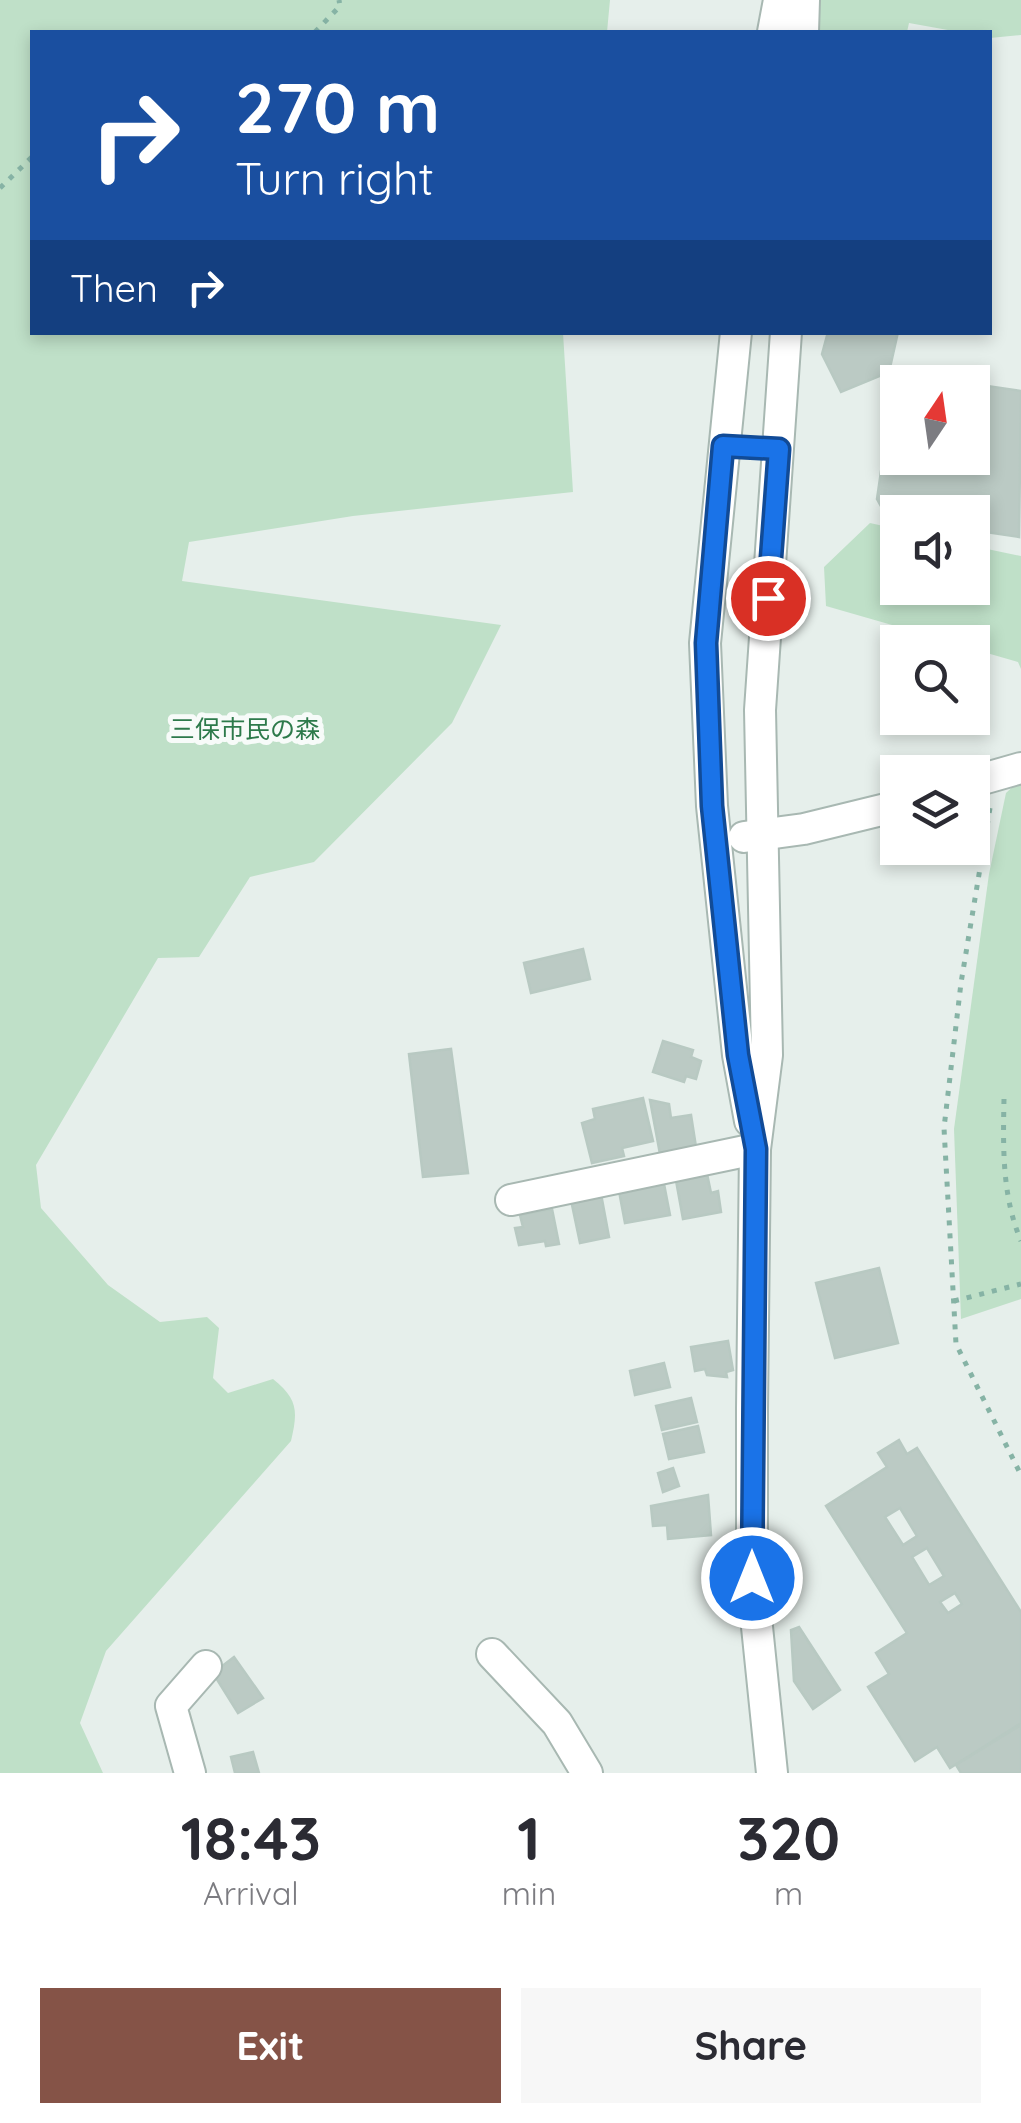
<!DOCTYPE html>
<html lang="en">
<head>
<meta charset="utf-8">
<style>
	:root { --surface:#fff; --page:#f7f7f7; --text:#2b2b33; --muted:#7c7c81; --accent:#855347 }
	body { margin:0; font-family:Quicksand,"Noto Sans JP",sans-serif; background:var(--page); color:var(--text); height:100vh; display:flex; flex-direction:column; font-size:38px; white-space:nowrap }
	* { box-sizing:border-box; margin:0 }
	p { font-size:32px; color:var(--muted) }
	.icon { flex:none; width:55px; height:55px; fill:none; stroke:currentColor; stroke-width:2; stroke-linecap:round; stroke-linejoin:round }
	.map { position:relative; height:1773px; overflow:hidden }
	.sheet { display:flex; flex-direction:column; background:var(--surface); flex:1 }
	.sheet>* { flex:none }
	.hud { position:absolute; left:30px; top:30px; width:962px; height:305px; border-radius:0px; box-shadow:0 5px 15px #0003; background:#1a4fa0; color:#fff; overflow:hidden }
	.needle { width:65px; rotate:13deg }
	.fabs { position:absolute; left:880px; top:365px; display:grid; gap:20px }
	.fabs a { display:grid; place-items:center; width:110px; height:110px; border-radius:0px; background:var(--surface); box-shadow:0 5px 15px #0003; font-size:50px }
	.pin { position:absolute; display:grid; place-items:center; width:85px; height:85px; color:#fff; margin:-42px; border:5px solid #fff; border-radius:50%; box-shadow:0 2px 10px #0007 }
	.me { position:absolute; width:110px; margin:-55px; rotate:0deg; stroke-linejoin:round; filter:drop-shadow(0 0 8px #0008) }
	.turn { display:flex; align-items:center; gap:35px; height:210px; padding:0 40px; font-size:45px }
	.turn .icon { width:130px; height:130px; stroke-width:2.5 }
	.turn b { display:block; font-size:70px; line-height:85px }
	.then { display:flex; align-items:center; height:95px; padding:0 40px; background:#0003; gap:20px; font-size:38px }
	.eta { display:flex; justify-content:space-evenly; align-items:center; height:170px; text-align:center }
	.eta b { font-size:60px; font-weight:700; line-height:70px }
	.button { display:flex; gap:20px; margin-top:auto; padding:20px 40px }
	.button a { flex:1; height:115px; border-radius:0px; background:var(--accent); color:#fff; font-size:40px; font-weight:700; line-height:115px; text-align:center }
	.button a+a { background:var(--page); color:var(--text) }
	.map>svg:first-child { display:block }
	.green { fill:#bfe0c8 }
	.building { fill:#bbcac4; stroke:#b8c9c2; stroke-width:2.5; fill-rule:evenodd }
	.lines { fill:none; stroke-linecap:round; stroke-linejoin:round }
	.minor-casing { stroke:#a8b8b2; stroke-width:34 }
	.path { stroke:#86b3a5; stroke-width:5; stroke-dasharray:5 8; stroke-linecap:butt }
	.minor { stroke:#fff; stroke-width:30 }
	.route-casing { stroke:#114b97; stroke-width:25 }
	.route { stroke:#1a73e8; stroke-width:18 }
	.labels { text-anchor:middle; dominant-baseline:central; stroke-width:10; stroke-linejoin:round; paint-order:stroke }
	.park-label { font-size:25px; fill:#2d7a4b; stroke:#f7fbf9 }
</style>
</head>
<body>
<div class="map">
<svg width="1021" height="1773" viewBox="0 0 1021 1773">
	<rect width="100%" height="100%" fill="#e6efeb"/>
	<g class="green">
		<path d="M0 0H610L607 32H32V332L563 333 573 492 353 516 189 542 182 581 501 625 452 723 314 862 250 877 199 957 158 958 36 1165 41 1208 108 1285 160 1322 207 1317 219 1328 213 1378 228 1393 273 1379C298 1399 298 1411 291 1441L106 1651 80 1723 103 1773H0Z"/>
		<path d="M818 0H1021V35L990 38V32H959L909 23 907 32H816Z"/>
		<path d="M870 523 897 529 898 588H972L973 546 1021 556V669L1018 662 973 649 972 642H951L826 606 824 567Z"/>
		<path d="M1021 779V1299L961 1319 954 1129 989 874 1006 793Z"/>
	</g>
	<g class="building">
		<path d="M828 332H898L889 372 841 392 822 354Z"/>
		<path d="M987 386 1021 391 1019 537 972 530V512L882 508 877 499 889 416H898V458H972V421L976 422Z"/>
		<path d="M583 949 590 979 531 993 524 963Z"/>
		<path d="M663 1041 693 1050 691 1057 701 1061 696 1079 686 1076 684 1082 653 1072Z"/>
		<path d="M451 1049 468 1173 423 1177 409 1054Z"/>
		<path d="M643 1098 653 1141 622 1148 624 1156 592 1163 582 1123 595 1119 593 1109Z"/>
		<path d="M650 1100 669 1104 671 1118 691 1115 696 1147 660 1154Z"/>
		<path d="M706 1169 711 1193 718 1191 721 1212 683 1219 675 1175Z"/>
		<path d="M664 1184 670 1215 625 1223 619 1191Z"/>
		<path d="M601 1194 609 1237 580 1243 571 1200Z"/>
		<path d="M552 1209 559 1244 546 1246 545 1241 519 1245 515 1228 523 1227 520 1215Z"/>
		<path d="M879 1268 898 1343 835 1358 816 1283Z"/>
		<path d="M728 1341 733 1370 726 1372 727 1377 707 1375 705 1369 695 1371 691 1347Z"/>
		<path d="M664 1363 670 1387 635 1395 630 1371Z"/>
		<path d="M691 1398 697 1422 662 1430 656 1406Z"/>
		<path d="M698 1426 704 1452 669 1459 663 1434Z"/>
		<path d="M899 1440 907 1454 917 1448 1021 1612V1723L950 1768 937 1747 915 1761 868 1687 889 1674 876 1653 907 1633 826 1506 887 1467 878 1453ZM900 1508 917 1536 903 1545 885 1517ZM927 1548 944 1576 929 1585 912 1557ZM955 1593 962 1604 948 1613 940 1602Z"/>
		<path d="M673 1468 679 1486 663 1492 658 1473Z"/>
		<path d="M708 1495 711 1535 668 1539 667 1525 653 1526 651 1506Z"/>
		<path d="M799 1627 840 1690 813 1709 794 1681 791 1630Z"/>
		<path d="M234 1657 263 1698 238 1713 213 1673Z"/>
		<path d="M1021 1725V1773H961L956 1765Z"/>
		<path d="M253 1752 259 1773H235L231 1757Z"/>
	</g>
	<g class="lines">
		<defs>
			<g id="minor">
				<path d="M773 32 779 0"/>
				<path d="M803 32 804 0"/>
				<path d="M736 332 705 643 712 806 738 1055 750 1121"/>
				<path d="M972 782 1021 768"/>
				<path d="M744 837 804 829 898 806"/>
				<path d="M511 1200 755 1149"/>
				<path d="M492 1654 557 1723 587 1773"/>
				<path d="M190 1773 171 1706 206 1666"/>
				<path d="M772 1773 752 1578V1409L755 1149 767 1055 760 710 786 332"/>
			</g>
		</defs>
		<use href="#minor" class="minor-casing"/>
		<g class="path">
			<path d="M315 32 340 6 339 0"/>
			<path d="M0 188 32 157"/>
			<path d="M990 808 961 983 944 1128 956 1344 1021 1475"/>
			<path d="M1004 1099C1003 1148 1002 1196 1021 1241"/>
			<path d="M954 1301 1021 1284"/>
		</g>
		<use href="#minor" class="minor"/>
	</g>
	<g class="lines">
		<defs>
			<path id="route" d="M752 1578 756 1149 738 1055 712 806 706 643 723 446 779 449 768 598"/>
		</defs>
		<use href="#route" class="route-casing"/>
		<use href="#route" class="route"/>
	</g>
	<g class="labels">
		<g class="park-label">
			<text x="245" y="728">三保市民の森</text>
		</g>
	</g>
</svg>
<div class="fabs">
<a><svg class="needle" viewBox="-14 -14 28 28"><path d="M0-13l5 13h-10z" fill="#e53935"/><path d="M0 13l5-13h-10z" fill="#7c7c81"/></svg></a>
<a><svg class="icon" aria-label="sound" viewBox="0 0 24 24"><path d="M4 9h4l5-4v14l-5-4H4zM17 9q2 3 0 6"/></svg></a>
<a><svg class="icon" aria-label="search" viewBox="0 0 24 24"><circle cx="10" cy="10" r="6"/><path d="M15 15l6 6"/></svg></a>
<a><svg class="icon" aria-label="layers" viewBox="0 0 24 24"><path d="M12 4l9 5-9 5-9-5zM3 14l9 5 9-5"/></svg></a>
</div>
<div class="pin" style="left:768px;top:598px;background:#d93025"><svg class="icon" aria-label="arrive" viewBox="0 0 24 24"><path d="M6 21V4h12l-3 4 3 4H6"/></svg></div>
<svg class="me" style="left:752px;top:1578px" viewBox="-20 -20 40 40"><circle r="17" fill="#1a73e8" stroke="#fff" stroke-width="3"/><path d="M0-11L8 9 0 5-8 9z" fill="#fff"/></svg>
<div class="hud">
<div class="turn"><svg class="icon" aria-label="right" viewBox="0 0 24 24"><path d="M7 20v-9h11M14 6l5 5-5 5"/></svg><div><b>270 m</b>Turn right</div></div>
<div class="then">Then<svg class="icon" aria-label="right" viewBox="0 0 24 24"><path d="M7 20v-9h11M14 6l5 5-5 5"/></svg></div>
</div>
</div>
<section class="sheet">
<div class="eta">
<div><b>18:43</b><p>Arrival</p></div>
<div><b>1</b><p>min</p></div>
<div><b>320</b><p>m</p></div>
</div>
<div class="button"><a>Exit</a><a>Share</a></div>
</section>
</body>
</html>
